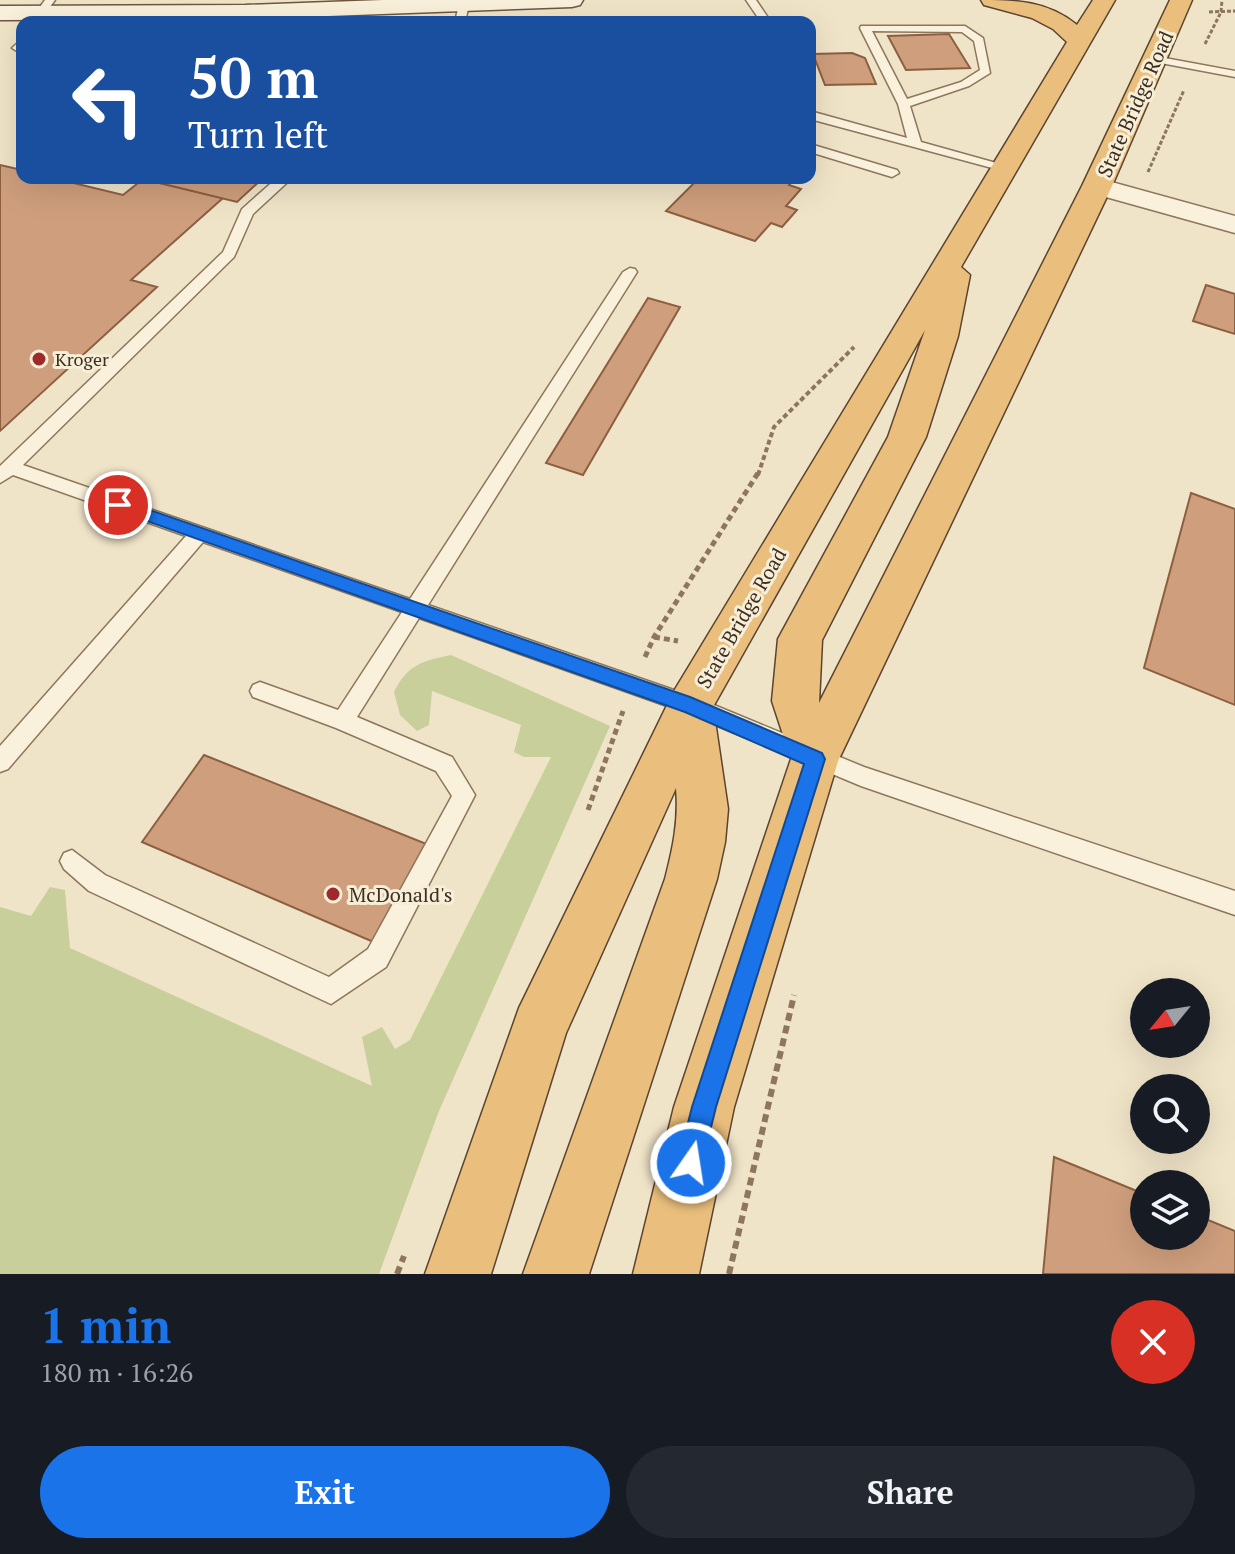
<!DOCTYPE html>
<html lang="en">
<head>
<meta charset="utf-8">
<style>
	:root { --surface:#171b24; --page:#242831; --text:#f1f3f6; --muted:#9ea1a6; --accent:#1a73e8 }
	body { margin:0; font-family:"PT Serif",serif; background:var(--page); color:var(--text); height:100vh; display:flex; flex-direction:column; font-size:30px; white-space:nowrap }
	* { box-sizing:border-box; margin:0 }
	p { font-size:26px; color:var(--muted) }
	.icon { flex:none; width:44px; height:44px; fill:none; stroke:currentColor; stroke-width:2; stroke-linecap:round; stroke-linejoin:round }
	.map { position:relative; height:1274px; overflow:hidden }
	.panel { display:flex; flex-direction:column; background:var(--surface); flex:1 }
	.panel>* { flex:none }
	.guide { position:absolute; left:16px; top:16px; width:800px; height:168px; border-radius:16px; box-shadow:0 8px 32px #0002; background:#1a4fa0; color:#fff; overflow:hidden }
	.needle { width:52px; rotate:240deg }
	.controls { position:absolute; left:1130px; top:978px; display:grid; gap:16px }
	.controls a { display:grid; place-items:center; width:80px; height:80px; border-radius:50%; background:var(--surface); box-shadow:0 8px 32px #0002; font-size:40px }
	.pin { position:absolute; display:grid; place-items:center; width:68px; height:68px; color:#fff; margin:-34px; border:4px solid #fff; border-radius:50%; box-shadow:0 2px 8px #0007 }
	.me { position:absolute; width:88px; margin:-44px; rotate:13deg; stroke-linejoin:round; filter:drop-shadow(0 0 6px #0008) }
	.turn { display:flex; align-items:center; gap:28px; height:168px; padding:0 40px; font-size:36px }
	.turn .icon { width:104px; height:104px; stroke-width:2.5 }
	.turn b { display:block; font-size:56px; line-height:68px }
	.round { display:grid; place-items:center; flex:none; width:84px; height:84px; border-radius:42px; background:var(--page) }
	.summary { display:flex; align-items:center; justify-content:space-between; height:136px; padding:0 40px }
	h1 { font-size:48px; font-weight:600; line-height:60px; color:var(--accent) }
	.cta { display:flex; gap:16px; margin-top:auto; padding:16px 40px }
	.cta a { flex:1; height:92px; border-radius:48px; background:var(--accent); color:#fff; font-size:32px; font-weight:600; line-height:92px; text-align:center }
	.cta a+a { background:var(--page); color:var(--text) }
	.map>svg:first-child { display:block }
	.green { fill:#c9cf9b }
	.building { fill:#cf9f7d; stroke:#8d5f41; stroke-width:2 }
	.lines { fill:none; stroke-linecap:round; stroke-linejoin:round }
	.service-casing { stroke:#8d765c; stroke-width:3 }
	.minor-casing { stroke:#8d765c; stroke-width:3 }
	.secondary-casing { stroke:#6f573f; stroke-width:3 }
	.trunk-casing { stroke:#5b4430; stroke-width:3 }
	.path-far3 { stroke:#8d765c; stroke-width:3; stroke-dasharray:4 2; stroke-linecap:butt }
	.path-far2 { stroke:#8d765c; stroke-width:4; stroke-dasharray:5 3; stroke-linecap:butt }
	.path-far1 { stroke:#8d765c; stroke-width:5; stroke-dasharray:6 4; stroke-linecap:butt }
	.path { stroke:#8d765c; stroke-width:6; stroke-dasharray:8 5; stroke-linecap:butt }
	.service { fill:#faf1dc; fill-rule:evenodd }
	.minor { fill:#faf1dc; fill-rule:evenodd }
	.secondary { fill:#faf1dc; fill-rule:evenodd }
	.trunk { fill:#eabe7c; fill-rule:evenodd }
	.route { fill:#1a73e8; stroke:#114b97; stroke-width:2 }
	.poi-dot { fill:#9e2a2b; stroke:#f7eed8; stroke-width:3 }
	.labels { text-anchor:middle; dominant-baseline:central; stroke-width:6; stroke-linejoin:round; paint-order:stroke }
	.far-poi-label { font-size:18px; fill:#3d2e20; stroke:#f7eed8; text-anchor:start }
	.street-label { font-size:20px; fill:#3d2e20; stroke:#f7eed8 }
	.poi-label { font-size:20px; fill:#3d2e20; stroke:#f7eed8; text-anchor:start }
</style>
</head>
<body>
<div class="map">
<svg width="1235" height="1274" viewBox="0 0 1235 1274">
	<rect width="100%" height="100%" fill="#f0e4c8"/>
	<path class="green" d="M451 655 610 726 439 1111 379 1274H0V907L31 916 50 887 65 890 70 948 372 1086 362 1037 382 1027 395 1049 410 1040 551 757H524L514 752 521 725 432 691 429 725 417 731 400 715 394 692C407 665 422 661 451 655Z"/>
	<g class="building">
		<path d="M949 34 970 68 906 70 888 36Z"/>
		<path d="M852 53 865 58 876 84 825 85 813 54Z"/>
		<path d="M0 165 22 170V178H53L123 195 143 179 223 198 131 280 157 287 0 431Z"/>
		<path d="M139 178H263L237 202Z"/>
		<path d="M699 178H795L789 185 801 189 786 206 797 210 782 227 771 223 755 241 666 211Z"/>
		<path d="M1206 285 1235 294V334L1193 321Z"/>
		<path d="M648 298 680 307 583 475 546 463Z"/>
		<path d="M1191 493 1235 509V705L1144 668Z"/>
		<path d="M204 755 429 845 378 944 142 842Z"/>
		<path d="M1054 1157 1144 1194V1236H1196V1215L1235 1231V1274H1043Z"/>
	</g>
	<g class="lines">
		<defs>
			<g id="service">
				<path d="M45 0H55L39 22H29Z"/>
				<path d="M460 0H470L465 22H455Z"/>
				<path d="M746 0H756L771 22H761Z"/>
				<path d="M861 26H965L983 38 990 73 969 86 910 106 921 142 1007 166V172L810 119V111L907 138 898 104 860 28ZM872 31 962 32 974 41 980 70 961 82 907 99Z"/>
				<path d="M22 39V54L12 48Z"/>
				<path d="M1154 56 1235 71V77L1150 61V57Z"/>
				<path d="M810 144 897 170 899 173 892 177 810 152Z"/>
				<path d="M277 178H292L253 214 234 257 23 465 410 599 623 272 630 268 635 269 637 272 428 605 697 698 864 767 1235 891V915L861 786 684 712 419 618 357 717 452 757 475 795 386 967 331 1004 89 891 64 869 60 861 64 853 72 850 105 875 329 977 368 949 452 796 436 771 336 728 253 697 250 691 253 685 260 682 338 710 402 612 203 542 8 769 0 772V746L186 536 13 475 0 483V466L223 252 242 209Z"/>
				<path d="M619 178H643L636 182Z"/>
			</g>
			<path id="minor" d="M1097 178 1235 216V233L1088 192 1084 186 1088 180Z"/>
			<path id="secondary" d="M383 0H583L580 5 572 7 245 19 0 20V6L245 5Z"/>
			<path id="trunk" d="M981 0C1016 0 1048 1 1077 25L1093 0H1115L961 267 970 275 958 336 926 437 822 640 819 703 1082 186 1170 0H1192L1112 186 838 761 734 1107 699 1274H633L674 1107 791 759 772 701 778 639 888 437 925 330 713 707 728 809 725 842 717 879 589 1274H523L665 879C673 848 679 820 676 788L566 1033 491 1274H425L519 1008 674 691 1067 42 1053 29 1032 18 984 5Z"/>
		</defs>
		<use href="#service" class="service-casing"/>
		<use href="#minor" class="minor-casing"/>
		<use href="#secondary" class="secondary-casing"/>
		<use href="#trunk" class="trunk-casing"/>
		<g class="path-far3">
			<path d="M1209 12 1235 11"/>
			<path d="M1205 44 1221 12 1222 0"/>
			<path d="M1148 172 1184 90"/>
		</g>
		<path class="path-far2" d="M758 475 774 427 854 347"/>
		<g class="path-far1">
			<path d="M654 637 678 641"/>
			<path d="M645 657 654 637 758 473"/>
			<path d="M588 810 623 711"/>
		</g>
		<g class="path">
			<path d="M397 1274 404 1256"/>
			<path d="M729 1274 794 995"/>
		</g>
		<use href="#service" class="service"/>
		<use href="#minor" class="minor"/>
		<use href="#secondary" class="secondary"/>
		<use href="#trunk" class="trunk"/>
	</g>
	<path class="route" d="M118 499 690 697 822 753 825 759 716 1107 700 1172 691 1176 682 1172 678 1163 692 1107 804 764 685 712 113 509 110 505Z"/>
	<g class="poi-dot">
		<circle cx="39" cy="359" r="8"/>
		<circle cx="333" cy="894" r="8"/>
	</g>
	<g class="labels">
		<g class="far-poi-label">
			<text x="55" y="359">Kroger</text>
		</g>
		<g class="street-label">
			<text transform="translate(1135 104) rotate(-66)">State Bridge Road</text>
			<text transform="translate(741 618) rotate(-60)">State Bridge Road</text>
		</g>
		<g class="poi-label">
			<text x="349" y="894">McDonald's</text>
		</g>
	</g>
</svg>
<div class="controls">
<a><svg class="needle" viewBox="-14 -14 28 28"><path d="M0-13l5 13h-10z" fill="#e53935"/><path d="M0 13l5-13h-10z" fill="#9ea1a6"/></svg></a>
<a><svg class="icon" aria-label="search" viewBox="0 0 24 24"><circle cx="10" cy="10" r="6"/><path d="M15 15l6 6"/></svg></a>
<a><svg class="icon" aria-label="layers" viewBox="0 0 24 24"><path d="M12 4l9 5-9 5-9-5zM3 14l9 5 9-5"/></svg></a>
</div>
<div class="pin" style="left:118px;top:505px;background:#d93025"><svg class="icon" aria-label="arrive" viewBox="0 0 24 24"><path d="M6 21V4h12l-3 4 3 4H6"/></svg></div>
<svg class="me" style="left:691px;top:1163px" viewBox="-20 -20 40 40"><circle r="17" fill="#1a73e8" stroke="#fff" stroke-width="3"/><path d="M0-11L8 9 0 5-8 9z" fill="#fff"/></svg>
<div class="guide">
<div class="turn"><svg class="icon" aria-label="left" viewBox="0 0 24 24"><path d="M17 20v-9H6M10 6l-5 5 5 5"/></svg><div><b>50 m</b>Turn left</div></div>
</div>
</div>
<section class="panel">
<div class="summary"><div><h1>1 min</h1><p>180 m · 16:26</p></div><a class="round" style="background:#d93025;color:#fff"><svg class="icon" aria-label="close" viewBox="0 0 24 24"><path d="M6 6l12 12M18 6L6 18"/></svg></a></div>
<div class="cta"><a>Exit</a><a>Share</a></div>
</section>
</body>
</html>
